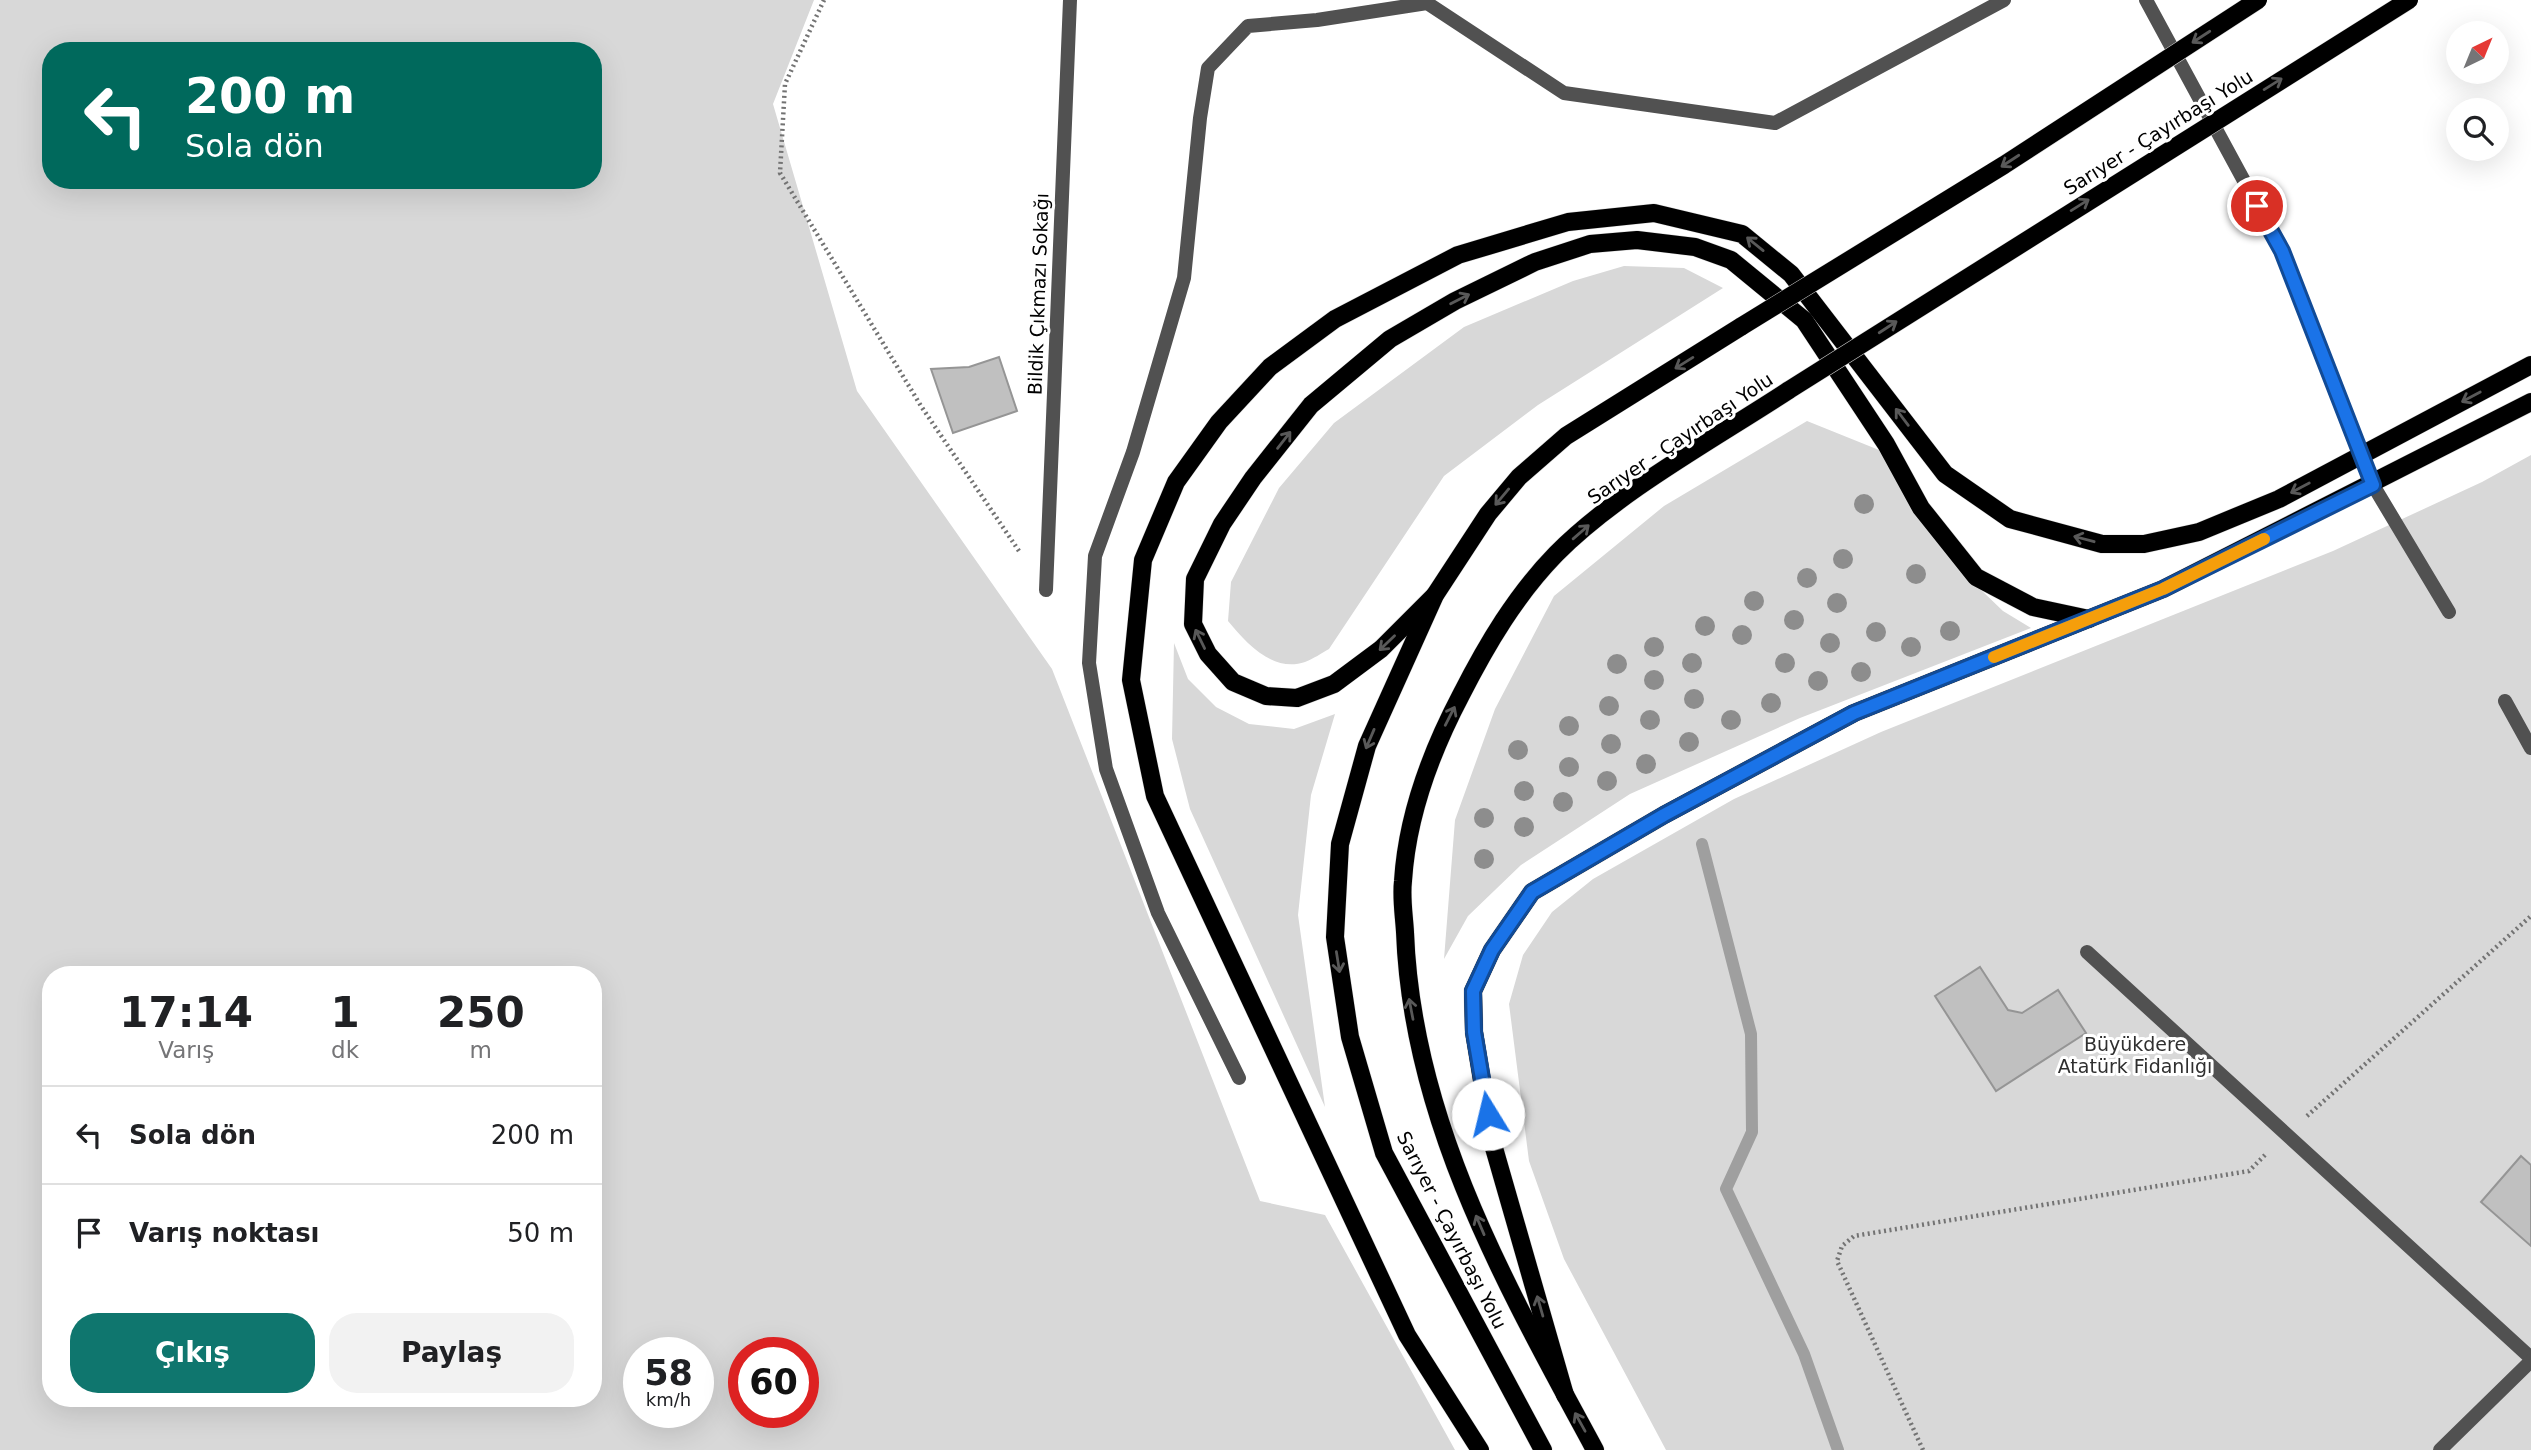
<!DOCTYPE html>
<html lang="tr">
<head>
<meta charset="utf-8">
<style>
	:root { --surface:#fff; --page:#f2f2f2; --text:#202124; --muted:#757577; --line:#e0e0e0; --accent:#0f766e }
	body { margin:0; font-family:"DejaVu Sans",sans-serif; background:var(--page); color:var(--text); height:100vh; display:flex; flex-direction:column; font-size:26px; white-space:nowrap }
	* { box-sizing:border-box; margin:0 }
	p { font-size:23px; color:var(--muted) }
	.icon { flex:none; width:38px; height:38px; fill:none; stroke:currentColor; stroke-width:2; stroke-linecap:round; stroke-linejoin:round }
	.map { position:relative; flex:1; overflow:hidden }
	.drawer { position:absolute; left:42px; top:966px; width:560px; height:441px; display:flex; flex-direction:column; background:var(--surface); border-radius:28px; box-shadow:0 7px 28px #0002 }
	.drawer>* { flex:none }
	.top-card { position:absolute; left:42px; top:42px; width:560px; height:147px; border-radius:28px; box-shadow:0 7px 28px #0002; background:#00695c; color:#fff; overflow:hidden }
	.needle { width:46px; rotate:43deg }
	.controls { position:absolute; left:2446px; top:21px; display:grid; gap:14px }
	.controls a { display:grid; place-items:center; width:63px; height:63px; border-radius:50%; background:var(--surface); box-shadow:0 7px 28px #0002; font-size:35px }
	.speed { position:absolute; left:623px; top:1337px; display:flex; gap:14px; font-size:35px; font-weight:700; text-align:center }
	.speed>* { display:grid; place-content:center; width:91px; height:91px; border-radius:50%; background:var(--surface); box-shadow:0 7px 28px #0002; line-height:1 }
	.speed small { font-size:18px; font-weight:400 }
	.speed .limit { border:10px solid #d22; background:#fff; color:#111 }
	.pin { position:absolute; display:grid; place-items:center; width:60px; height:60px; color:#fff; margin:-30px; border:4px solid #fff; border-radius:50%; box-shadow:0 2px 7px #0007 }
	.me { position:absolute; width:77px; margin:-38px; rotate:351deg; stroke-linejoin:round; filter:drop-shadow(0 0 5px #0008) }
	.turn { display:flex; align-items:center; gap:24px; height:147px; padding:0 28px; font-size:32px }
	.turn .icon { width:91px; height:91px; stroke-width:2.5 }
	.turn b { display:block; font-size:49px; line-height:60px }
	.eta { display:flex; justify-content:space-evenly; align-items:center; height:119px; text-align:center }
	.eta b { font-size:42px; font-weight:700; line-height:49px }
	.primary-button { display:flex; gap:14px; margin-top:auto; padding:14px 28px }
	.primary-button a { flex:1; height:80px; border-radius:28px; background:var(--accent); color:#fff; font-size:28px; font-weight:700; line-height:80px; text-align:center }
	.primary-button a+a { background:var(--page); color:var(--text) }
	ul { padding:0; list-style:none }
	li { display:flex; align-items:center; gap:21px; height:98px; padding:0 28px; border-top:2px solid var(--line) }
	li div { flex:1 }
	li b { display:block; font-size:26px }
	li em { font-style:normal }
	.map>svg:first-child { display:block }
	.green { fill:#d8d8d8; fill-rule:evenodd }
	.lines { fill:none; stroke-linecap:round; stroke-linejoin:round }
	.stream { stroke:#9f9f9f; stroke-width:12 }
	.building { fill:#c0c0c0; stroke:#959595; stroke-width:2 }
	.primary-casing { stroke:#dbdbdb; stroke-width:19 }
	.path { stroke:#737373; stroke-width:4.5; stroke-dasharray:2 3.5; stroke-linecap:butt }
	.service { stroke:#515151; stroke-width:14 }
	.minor { stroke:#515151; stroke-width:14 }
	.primary { stroke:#000; stroke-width:18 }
	.primary-bridge-casing { stroke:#dbdbdb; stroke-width:19; stroke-linecap:butt }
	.primary-bridge { stroke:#000; stroke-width:18 }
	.tree { fill:#8d8d8d }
	.oneway { stroke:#595959 }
	.route-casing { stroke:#114b97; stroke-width:18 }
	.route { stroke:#1a73e8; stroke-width:12 }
	.slow { stroke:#f59e0b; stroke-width:12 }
	.labels { text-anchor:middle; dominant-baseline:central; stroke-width:6; stroke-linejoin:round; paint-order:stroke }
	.street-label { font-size:19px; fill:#000; stroke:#fff }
	.park-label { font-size:19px; fill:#2f2f2f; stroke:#fff }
</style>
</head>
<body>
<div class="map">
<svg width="2531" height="1450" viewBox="0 0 2531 1450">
	<rect width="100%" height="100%" fill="#fff"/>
	<g class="green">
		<path d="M0 0H814L773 104 857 391 1052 669 1260 1201 1325 1215 1455 1450H0ZM51 51H593V180H51ZM51 975H593V1398H51ZM639 1353H698V1412H639ZM744 1353H803V1412H744Z"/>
		<path d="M1624 266 1684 268 1723 288 1538 405 1444 476 1329 649C1322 653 1313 659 1305 662 1273 673 1246 643 1228 621L1231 582 1279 488 1334 423 1464 327 1573 281Z"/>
		<path d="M1807 421 1884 452 1978 587 2003 611 2031 628 1800 718 1630 794 1521 865 1468 916 1444 959 1455 820 1495 709 1554 596 1664 506Z"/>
		<path d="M2531 455V1450H1666L1564 1259 1529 1161 1509 1004 1523 955 1552 912 1593 879 1734 799 1881 732 2333 551 2482 482Z"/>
		<path d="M1174 643 1188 679 1216 707 1249 724 1294 729 1335 714 1311 795 1298 915 1325 1107 1190 809 1172 739Z"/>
	</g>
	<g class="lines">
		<path class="stream" d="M1702 844 1751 1034 1752 1132 1726 1189 1804 1354 1838 1450"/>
	</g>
	<g class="building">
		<path d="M999 357 1017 411 953 433 931 369 969 367Z"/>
		<path d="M1980 967 2008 1010 2022 1013 2058 990 2086 1033 1996 1091 1935 996Z"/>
		<path d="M2521 1156 2531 1165V1246L2481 1202Z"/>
	</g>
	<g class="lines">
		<defs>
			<g id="primary">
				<path d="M1435 595 1381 649 1334 684 1297 698 1266 696 1233 682 1208 654 1193 624 1195 579 1222 524 1253 478 1311 405 1390 339 1455 301 1535 262 1590 244 1637 240 1695 247 1731 260 1804 320 1886 444 1921 508 1976 577 2033 607 2089 619"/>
				<path d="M1565 1395 1492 1141 1474 1032 1473 991 1492 950 1532 892 1664 815 1854 713 2163 589 2531 402"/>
				<path d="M1480 1450 1407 1335 1155 796 1131 680 1143 560 1176 482 1219 422 1270 367 1335 319 1458 255 1568 222 1654 213 1742 234 1791 274 1945 474 2010 519 2102 544H2144L2199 532 2279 499 2531 365"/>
				<path d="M1543 1450 1384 1153 1350 1037 1335 937 1340 844 1367 746 1435 595 1488 514 1519 477 1566 436 1742 326"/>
				<path d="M1595 1450C1507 1287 1412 1122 1405 932 1404 915 1401 898 1403 881 1407 817 1431 752 1461 695 1487 644 1516 595 1556 554 1617 492 1716 438 1789 390"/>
			</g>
		</defs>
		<use href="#primary" class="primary-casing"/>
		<g class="path">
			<path d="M824 0 785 84 780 173 921 406 1019 551"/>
			<path d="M2307 1116 2531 916"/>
			<path d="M1923 1450 1837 1261 1842 1246 1854 1236 2249 1171 2267 1153"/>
		</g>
		<g class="service">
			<path d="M2146 0 2282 251 2373 485 2449 612"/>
			<path d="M2505 701 2531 748"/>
			<path d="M2087 952 2531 1358"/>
			<path d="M1239 1078 1158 913 1106 769 1089 663 1095 556 1133 452 1184 278 1200 118 1208 68 1248 26 1317 20 1427 3 1564 93 1775 123 2004 0"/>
			<path d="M2440 1450 2531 1361"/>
		</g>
		<path class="minor" d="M1046 590 1070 0"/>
		<use href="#primary" class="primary"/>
		<defs>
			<g id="primary-bridge">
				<path d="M1742 326 2004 165 2258 0"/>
				<path d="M1789 390 2409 0"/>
			</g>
		</defs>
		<use href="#primary-bridge" class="primary-bridge-casing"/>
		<use href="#primary-bridge" class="primary-bridge"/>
	</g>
	<g class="tree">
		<circle cx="1864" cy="504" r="10"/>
		<circle cx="1843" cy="559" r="10"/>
		<circle cx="1916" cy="574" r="10"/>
		<circle cx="1807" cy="578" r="10"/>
		<circle cx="1754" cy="601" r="10"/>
		<circle cx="1837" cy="603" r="10"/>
		<circle cx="1794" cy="620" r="10"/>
		<circle cx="1705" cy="626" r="10"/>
		<circle cx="1950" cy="631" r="10"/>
		<circle cx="1876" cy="632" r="10"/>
		<circle cx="1742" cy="635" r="10"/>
		<circle cx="1830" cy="643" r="10"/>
		<circle cx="1654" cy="647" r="10"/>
		<circle cx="1911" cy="647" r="10"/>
		<circle cx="1692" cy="663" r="10"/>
		<circle cx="1785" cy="663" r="10"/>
		<circle cx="1617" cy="664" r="10"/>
		<circle cx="1861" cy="672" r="10"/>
		<circle cx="1654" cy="680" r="10"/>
		<circle cx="1818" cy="681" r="10"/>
		<circle cx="1694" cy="699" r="10"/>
		<circle cx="1771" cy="703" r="10"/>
		<circle cx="1609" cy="706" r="10"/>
		<circle cx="1650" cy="720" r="10"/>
		<circle cx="1731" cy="720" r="10"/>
		<circle cx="1569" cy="726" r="10"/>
		<circle cx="1689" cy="742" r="10"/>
		<circle cx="1611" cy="744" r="10"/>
		<circle cx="1518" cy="750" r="10"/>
		<circle cx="1646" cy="764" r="10"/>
		<circle cx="1569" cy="767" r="10"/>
		<circle cx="1607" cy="781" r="10"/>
		<circle cx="1524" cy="791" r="10"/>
		<circle cx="1563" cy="802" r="10"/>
		<circle cx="1484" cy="818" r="10"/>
		<circle cx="1524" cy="827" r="10"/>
		<circle cx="1484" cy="859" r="10"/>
	</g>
	<defs><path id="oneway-shaft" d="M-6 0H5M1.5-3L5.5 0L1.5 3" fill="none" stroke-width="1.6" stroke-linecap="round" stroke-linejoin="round" transform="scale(1.75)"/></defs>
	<g class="oneway">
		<use href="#oneway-shaft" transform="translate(2201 37) rotate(147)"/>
		<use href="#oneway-shaft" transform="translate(2273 84) rotate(-32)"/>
		<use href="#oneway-shaft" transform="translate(2010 161) rotate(147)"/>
		<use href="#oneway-shaft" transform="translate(2080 205) rotate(-32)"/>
		<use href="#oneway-shaft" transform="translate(1755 244) rotate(-141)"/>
		<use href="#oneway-shaft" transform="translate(1460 299) rotate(-27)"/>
		<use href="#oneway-shaft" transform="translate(1888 327) rotate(-33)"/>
		<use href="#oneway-shaft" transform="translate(1684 363) rotate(148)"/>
		<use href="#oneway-shaft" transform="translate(2471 397) rotate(152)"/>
		<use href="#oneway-shaft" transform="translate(1902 417) rotate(-127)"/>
		<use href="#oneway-shaft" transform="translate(1284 440) rotate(-52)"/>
		<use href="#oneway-shaft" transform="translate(2300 488) rotate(152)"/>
		<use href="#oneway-shaft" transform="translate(1502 497) rotate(130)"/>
		<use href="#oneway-shaft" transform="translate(1581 532) rotate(-41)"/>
		<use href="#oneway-shaft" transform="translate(2084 539) rotate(-165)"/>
		<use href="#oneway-shaft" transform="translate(1200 639) rotate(-116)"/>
		<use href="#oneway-shaft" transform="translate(1387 643) rotate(136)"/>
		<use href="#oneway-shaft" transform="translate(1450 716) rotate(-63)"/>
		<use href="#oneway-shaft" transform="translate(1370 739) rotate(113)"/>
		<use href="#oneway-shaft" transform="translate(1338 962) rotate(81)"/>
		<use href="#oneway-shaft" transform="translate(1411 1009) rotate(-101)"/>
		<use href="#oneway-shaft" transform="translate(1480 1225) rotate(-113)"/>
		<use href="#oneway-shaft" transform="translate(1540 1306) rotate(-106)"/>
		<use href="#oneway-shaft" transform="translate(1580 1422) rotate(-119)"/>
	</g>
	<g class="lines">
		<defs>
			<path id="route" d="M1488 1114 1474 1032 1473 991 1492 950 1532 892 1664 815 1854 713 2163 589 2373 485 2282 251 2257 206"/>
		</defs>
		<use href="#route" class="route-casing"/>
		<use href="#route" class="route"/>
		<path class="slow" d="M1994 657 2163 589 2264 539"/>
	</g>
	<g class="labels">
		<g class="street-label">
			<text transform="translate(2158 132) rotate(-32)">Sarıyer - Çayırbaşı Yolu</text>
			<text transform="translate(1038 294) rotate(-88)">Bildik Çıkmazı Sokağı</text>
			<text transform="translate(1680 438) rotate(-34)">Sarıyer - Çayırbaşı Yolu</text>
			<text transform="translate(1452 1230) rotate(63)">Sarıyer - Çayırbaşı Yolu</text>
		</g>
		<g class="park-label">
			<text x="2135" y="1044">Büyükdere<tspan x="2135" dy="22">Atatürk Fidanlığı</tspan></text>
		</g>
	</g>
</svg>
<div class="controls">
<a><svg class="needle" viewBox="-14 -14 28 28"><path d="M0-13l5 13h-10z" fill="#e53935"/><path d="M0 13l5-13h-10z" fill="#757577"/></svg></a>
<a><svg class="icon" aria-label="search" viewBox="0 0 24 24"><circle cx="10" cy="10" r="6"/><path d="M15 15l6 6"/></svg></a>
</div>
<div class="speed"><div>58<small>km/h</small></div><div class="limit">60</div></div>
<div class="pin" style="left:2257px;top:206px;background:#d93025"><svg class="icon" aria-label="arrive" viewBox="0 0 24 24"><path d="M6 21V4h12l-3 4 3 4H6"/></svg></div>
<svg class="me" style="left:1488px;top:1114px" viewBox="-20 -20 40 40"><circle r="19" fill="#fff"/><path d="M0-13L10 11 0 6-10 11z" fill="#1a73e8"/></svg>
<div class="top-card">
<div class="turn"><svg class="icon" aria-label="left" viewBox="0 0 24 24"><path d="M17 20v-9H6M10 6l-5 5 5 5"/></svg><div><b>200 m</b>Sola dön</div></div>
</div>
<section class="drawer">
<div class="eta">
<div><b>17:14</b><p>Varış</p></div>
<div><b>1</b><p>dk</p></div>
<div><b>250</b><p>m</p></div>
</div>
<ul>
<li><svg class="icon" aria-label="left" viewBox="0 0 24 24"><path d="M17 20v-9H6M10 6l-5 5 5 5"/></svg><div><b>Sola dön</b></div><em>200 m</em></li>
<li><svg class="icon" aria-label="arrive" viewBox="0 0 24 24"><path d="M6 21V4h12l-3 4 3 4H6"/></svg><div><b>Varış noktası</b></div><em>50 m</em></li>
</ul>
<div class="primary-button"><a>Çıkış</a><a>Paylaş</a></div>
</section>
</div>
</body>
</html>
